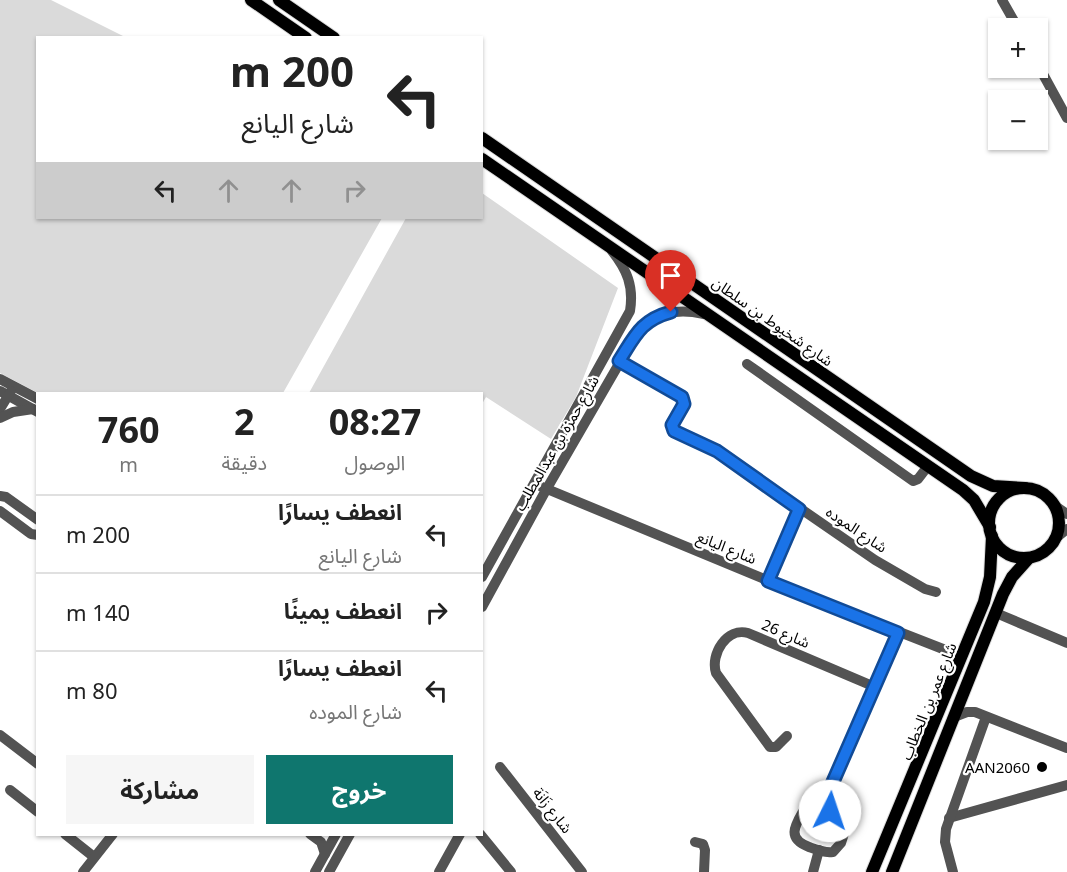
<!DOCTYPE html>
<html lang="ar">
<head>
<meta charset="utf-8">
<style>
	:root { --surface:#fff; --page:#f6f6f6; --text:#222; --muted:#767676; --line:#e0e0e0; --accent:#0f766e }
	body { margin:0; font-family:"Noto Sans","Noto Sans Arabic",sans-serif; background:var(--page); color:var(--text); direction:rtl; height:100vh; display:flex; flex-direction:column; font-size:22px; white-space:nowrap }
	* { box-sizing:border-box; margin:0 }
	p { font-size:20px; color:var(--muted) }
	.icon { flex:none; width:33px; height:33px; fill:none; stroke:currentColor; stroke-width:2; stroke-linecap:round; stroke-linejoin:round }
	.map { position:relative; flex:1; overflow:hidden; direction:ltr }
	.drawer { position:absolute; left:36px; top:392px; width:447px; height:444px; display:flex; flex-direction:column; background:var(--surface); border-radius:0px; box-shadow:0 2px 4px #0004; direction:rtl }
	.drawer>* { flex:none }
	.hud { position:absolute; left:36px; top:36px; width:447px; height:183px; border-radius:0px; box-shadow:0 2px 4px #0004; direction:rtl; background:#fff; color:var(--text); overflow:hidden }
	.controls { position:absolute; left:988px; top:18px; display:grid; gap:12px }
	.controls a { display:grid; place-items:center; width:60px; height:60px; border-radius:0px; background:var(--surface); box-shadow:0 2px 4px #0004; font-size:30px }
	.pin { position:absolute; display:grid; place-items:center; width:51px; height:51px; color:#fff; margin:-62px -26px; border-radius:50% 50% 50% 0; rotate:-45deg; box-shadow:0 0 6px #0007 }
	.pin .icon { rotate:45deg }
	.me { position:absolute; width:66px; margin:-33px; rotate:4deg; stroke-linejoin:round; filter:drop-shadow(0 0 4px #0008) }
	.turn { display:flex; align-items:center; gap:21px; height:126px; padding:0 30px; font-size:27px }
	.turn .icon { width:78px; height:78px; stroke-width:2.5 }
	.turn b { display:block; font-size:42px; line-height:51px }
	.lanes { display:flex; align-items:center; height:57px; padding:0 30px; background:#0003; justify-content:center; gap:30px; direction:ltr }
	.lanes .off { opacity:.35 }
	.eta { display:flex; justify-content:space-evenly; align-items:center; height:102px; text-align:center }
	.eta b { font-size:36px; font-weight:700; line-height:42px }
	.cta { display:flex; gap:12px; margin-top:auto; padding:12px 30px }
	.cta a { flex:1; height:69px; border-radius:0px; background:var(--accent); color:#fff; font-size:24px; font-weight:700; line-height:69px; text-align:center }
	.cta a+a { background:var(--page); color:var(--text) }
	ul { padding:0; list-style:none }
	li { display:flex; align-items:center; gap:18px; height:78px; padding:0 30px; border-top:2px solid var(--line) }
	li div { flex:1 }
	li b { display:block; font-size:22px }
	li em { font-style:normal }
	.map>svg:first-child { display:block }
	.green { fill:#dadada }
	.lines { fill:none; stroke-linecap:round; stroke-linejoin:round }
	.major-casing { stroke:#dbdbdb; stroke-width:14 }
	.minor { stroke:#535353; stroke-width:10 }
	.major { stroke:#000; stroke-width:12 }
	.route-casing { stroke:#114b97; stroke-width:15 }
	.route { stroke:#1a73e8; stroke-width:10 }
	.poi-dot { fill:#000; stroke:#fff; stroke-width:2 }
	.labels { text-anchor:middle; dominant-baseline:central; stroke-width:4.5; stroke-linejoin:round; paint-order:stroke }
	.street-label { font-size:15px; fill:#000; stroke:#fff }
	.poi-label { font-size:15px; fill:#000; stroke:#fff; text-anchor:end }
</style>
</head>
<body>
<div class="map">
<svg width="1067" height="872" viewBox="0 0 1067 872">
	<rect width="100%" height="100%" fill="#fff"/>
	<g class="green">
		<path d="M0 0H51L125 37 38 38V218H382L283 393H38L0 373Z"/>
		<path d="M482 193 618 288 576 397 551 439 486 397 482 404V393H309L406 218H482Z"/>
	</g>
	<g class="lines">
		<defs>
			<g id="major">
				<path d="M251 0 306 38"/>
				<path d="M279 0 334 38"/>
				<path d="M482 138 971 476 993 486 1025 488"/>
				<path d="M482 159 963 490 974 500 990 527"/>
				<circle cx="1024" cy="523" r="35"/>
				<path d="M872 872 984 602 990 577 992 536"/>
				<path d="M892 872 1003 594 1012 577 1029 558"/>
			</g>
		</defs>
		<use href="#major" class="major-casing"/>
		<g class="minor">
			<path d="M1002 0 1018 28"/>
			<path d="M1038 65 1067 118"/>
			<path d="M619 361 682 397 684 404 672 425 677 433 717 451 875 560 925 589 936 592"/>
			<path d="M747 364 913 481 918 479 928 466"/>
			<path d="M0 379 38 399"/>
			<path d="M0 391 38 412"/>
			<path d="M0 409 11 391"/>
			<path d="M0 418 13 412 33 409"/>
			<path d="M535 484 769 581 943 649 952 658 957 669"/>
			<path d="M0 496 6 497 38 520"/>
			<path d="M1054 505 1067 514"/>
			<path d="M0 511 31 534 38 535"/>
			<path d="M1056 538 1067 529"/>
			<path d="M482 577 630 311C634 286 627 270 612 251"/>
			<path d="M769 581 799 509"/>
			<path d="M482 607 546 490 638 331C655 312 679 308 703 314"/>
			<path d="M996 613 1067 643"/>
			<path d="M954 717 967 712H975L1067 748"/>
			<path d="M0 735 38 764"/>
			<path d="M787 736 776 747H770L716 673C710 654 727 627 748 633L875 687"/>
			<path d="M500 767 582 872"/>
			<path d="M10 790 38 812"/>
			<path d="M825 800C828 813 841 813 847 824L841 843 833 852C824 853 817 850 809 847 785 838 796 824 805 808L825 800 898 633"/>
			<path d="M949 818 1067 785"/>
			<path d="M65 834 94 857"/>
			<path d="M310 834 321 842 325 854"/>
			<path d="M480 834 511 872"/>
			<path d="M695 842 703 844 705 850 704 872"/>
			<path d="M83 872 113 834"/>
			<path d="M315 872 336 834"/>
			<path d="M329 872 350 834"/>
			<path d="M439 872 460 834"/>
			<path d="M813 872 819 850"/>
			<path d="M953 872 945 842 946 829 986 717"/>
		</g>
		<use href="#major" class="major"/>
	</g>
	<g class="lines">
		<defs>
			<path id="route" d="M671 312C641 320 635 336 619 361L682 397 684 404 672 425 674 431 717 451 799 509 768 581 898 633 825 800 830 811"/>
		</defs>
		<use href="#route" class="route-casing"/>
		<use href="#route" class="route"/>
	</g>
	<circle class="poi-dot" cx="1042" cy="767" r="6"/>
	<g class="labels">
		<g class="street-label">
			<text transform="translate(773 321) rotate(35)">شارع شخبوط بن سلطان</text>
			<text transform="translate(556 443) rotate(-60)">شارع حمزة بن عبدالمطلب</text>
			<text transform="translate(857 529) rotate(34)">شارع الموده</text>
			<text transform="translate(727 547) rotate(22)">شارع اليانع</text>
			<text transform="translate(786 633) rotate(23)">شارع 26</text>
			<text transform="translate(928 701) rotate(-68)">شارع عمر بن الخطاب</text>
			<text transform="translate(553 810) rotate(52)">شارع زَانَة</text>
		</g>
		<g class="poi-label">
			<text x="1030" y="767">AAN2060</text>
		</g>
	</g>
</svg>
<div class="controls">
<a>+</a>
<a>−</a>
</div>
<div class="pin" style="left:671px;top:312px;background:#d93025"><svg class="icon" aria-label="arrive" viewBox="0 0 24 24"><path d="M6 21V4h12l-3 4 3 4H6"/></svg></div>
<svg class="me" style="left:830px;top:811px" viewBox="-20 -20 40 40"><circle r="19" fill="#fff"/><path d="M0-13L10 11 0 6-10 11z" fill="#1a73e8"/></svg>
<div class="hud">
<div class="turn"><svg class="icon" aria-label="left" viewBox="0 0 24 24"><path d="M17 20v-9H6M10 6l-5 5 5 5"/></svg><div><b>200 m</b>شارع اليانع</div></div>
<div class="lanes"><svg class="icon" aria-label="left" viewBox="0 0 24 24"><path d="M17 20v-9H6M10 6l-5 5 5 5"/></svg><svg class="icon off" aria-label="ahead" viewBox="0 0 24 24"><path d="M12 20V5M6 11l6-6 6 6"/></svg><svg class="icon off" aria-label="ahead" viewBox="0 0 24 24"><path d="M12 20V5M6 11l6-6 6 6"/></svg><svg class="icon off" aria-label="right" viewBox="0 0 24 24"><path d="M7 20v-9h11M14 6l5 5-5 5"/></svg></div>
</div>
<section class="drawer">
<div class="eta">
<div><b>08:27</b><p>الوصول</p></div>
<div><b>2</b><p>دقيقة</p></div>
<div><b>760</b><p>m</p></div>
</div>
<ul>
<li><svg class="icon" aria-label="left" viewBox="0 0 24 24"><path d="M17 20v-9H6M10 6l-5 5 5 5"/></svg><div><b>انعطف يسارًا</b><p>شارع اليانع</p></div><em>200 m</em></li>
<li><svg class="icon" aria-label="right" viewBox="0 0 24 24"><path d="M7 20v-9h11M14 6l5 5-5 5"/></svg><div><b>انعطف يمينًا</b></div><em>140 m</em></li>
<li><svg class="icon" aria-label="left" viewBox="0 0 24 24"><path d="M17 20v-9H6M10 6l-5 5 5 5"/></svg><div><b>انعطف يسارًا</b><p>شارع الموده</p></div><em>80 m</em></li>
</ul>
<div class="cta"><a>خروج</a><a>مشاركة</a></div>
</section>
</div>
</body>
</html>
